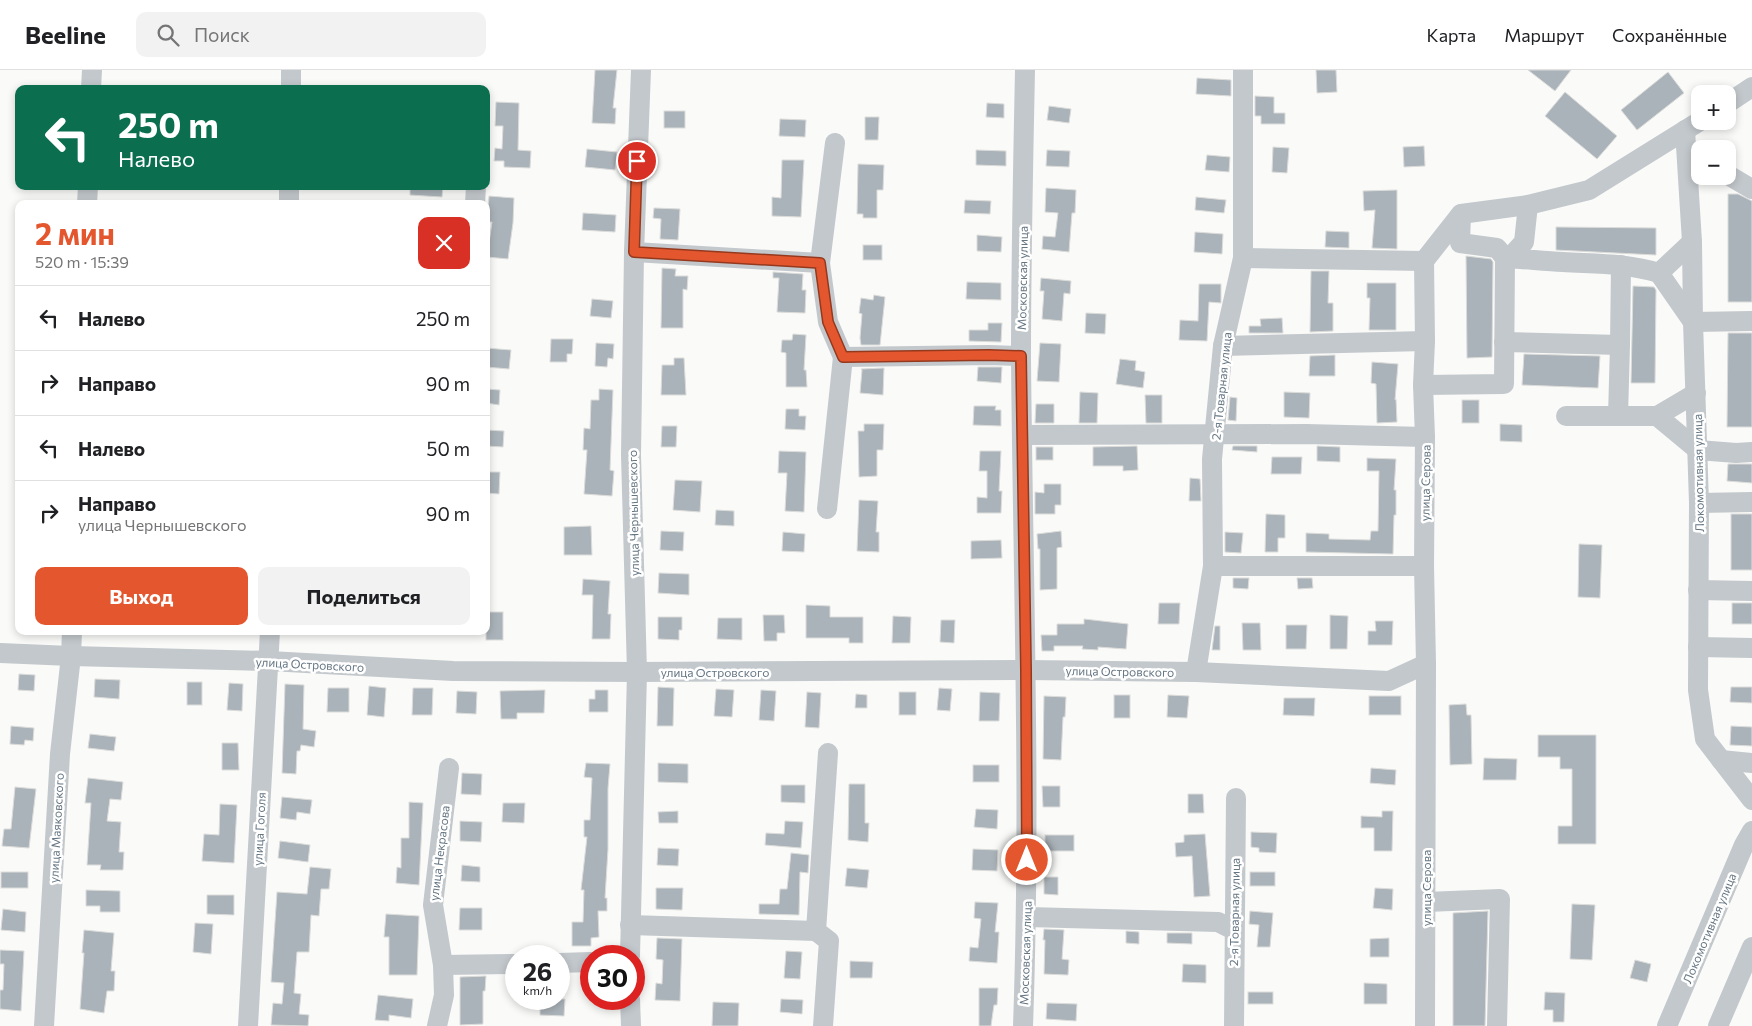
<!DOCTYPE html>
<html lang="ru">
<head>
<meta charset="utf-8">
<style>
	:root { --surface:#fff; --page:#f2f2f2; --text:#202124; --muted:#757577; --line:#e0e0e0; --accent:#e4572e }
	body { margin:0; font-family:Commissioner,sans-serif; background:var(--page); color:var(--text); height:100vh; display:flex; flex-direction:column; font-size:19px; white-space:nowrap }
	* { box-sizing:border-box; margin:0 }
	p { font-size:16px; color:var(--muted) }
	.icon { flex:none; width:28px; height:28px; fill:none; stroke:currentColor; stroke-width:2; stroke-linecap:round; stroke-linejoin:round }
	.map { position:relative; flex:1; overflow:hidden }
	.drawer { position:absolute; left:15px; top:130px; width:475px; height:435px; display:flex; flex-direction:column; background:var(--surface); border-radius:10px; box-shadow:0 2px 8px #0003 }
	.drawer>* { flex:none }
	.hud { position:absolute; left:15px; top:15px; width:475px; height:105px; border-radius:10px; box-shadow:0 2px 8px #0003; background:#0b6e4f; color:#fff; overflow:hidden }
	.fabs { position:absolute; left:1691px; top:15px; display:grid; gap:10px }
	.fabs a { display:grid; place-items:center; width:45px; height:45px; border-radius:10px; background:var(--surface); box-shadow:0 2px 8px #0003; font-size:25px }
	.speed { position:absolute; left:505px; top:875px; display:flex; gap:10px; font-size:25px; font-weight:700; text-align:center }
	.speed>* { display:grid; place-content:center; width:65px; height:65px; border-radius:50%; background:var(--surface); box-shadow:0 2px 8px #0003; line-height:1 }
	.speed small { font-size:12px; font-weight:400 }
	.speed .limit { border:8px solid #d22; background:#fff; color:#111 }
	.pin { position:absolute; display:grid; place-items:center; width:42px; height:42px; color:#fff; margin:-21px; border:2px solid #fff; border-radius:50%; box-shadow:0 1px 5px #0007 }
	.me { position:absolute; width:55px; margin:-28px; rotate:0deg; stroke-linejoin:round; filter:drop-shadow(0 0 4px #0008) }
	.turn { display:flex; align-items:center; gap:18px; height:105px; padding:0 20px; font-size:22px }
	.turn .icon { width:65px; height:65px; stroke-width:2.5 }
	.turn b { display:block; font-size:35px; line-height:42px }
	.round { display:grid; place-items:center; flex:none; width:52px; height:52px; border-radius:10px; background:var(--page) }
	.headline { display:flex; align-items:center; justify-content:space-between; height:85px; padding:0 20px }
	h1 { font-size:30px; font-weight:700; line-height:38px; color:var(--accent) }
	.button { display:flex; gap:10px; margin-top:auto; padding:10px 20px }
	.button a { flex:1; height:58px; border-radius:10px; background:var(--accent); color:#fff; font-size:20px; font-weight:700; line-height:58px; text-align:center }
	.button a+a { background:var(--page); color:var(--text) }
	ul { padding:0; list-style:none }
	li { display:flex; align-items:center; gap:15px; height:65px; padding:0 20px; border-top:1px solid var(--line) }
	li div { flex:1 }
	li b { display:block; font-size:19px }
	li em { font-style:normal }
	header { display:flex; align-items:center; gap:30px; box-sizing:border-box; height:70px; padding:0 25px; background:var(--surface); border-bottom:1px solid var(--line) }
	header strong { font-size:24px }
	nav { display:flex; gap:28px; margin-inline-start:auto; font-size:18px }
	.search { width:350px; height:45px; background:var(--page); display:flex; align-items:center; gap:12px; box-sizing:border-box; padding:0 18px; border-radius:10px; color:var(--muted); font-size:19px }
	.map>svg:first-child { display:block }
	.building { fill:#aab3b9; stroke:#dcdcda }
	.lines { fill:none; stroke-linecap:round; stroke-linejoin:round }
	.minor { stroke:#c3c8cc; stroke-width:20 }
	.route-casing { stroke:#94391e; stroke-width:12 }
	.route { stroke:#e4572e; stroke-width:9 }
	.labels { text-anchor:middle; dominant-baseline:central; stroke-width:5; stroke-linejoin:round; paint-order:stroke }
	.street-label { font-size:12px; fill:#657683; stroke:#fff }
</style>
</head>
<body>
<header>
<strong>Beeline</strong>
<div class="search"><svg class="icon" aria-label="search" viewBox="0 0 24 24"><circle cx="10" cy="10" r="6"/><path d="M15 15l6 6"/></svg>Поиск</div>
<nav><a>Карта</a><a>Маршрут</a><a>Сохранённые</a></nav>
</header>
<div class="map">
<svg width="1752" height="956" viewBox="0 0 1752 956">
	<rect width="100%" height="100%" fill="#fafaf8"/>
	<g class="building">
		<path d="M595 0H617L613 38H616L615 54 592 53Z"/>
		<path d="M1316 0H1336L1337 22 1317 23Z"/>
		<path d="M1528 0H1571L1555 21Z"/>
		<path d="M1668 2 1684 23 1637 60 1621 40Z"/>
		<path d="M1197 8 1231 10V26L1196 24Z"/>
		<path d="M1565 22 1617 66 1597 89 1545 46Z"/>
		<path d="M1255 26 1274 27V43H1285V54H1261V46H1255Z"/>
		<path d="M496 32 519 33 518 80 531 81 530 98 504 97V91H494L495 78 502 79 503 56H495Z"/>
		<path d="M987 33 1004 34V48L986 47Z"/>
		<path d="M1049 36 1071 39 1069 53 1047 50Z"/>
		<rect x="664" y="41" width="21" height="17"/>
		<path d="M865 47H879L878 70H865Z"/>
		<path d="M780 49 806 50 805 67 779 66Z"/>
		<path d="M1424 76 1425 96 1404 97 1403 77Z"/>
		<path d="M1273 77 1289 78 1287 103 1272 102Z"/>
		<path d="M587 79 617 82 615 100 585 97Z"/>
		<path d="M976 80 1006 81V96L976 95Z"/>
		<path d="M1047 80 1070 81 1069 97 1046 96Z"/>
		<path d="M1207 85 1230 87 1229 102 1205 100Z"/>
		<path d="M782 90H804L801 147 772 146V127L781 128Z"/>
		<path d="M858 94 884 95 883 120H877V148H863V144H857Z"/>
		<path d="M410 116H443L442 127 410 125Z"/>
		<path d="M1046 118 1076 120 1075 143H1072L1069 182 1042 179 1043 166 1055 167 1058 143 1045 142Z"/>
		<path d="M1397 120V179L1372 178 1375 140 1364 141 1363 121Z"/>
		<path d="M1728 124H1738L1752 131V232H1728Z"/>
		<path d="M489 126 514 128 513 153 508 189 487 187 492 152H487Z"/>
		<path d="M1196 127 1226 130 1224 143 1195 140Z"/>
		<path d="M965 130 991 131 990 144 964 143Z"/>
		<path d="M654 138 680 139 678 170 660 169 661 149 653 148Z"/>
		<path d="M583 143 616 145 615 162 582 160Z"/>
		<path d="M1556 157 1656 158V185L1556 180Z"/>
		<path d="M1326 161 1349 162V178L1325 177Z"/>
		<path d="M1195 162 1223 164 1222 184 1194 182Z"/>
		<path d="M977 165 1002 167 1001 182 977 181Z"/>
		<rect x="863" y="175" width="19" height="15"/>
		<path d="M1466 186 1491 189 1493 192 1492 287 1467 288Z"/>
		<path d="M662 198 676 199 675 206H688L687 220 683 219V258H661Z"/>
		<path d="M1311 201H1329L1328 233H1333V261L1310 262Z"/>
		<path d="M773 202 803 204 802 220H806L805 243 777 242 779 208H773Z"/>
		<path d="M1041 208 1071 211 1070 224 1064 223 1062 251 1042 249 1044 221H1040Z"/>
		<path d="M967 212 1001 213V230L966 229Z"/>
		<path d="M1367 213H1396V260H1369L1370 228H1367Z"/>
		<path d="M1199 214H1221V233L1209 232 1207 271 1179 270 1180 250 1198 251Z"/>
		<path d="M1633 216 1654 217 1656 220 1655 313H1631Z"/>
		<path d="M874 225 885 227 880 275H861L860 268 862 244 859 243 861 228 873 230Z"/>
		<path d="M592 229 613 231 611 248 590 246Z"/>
		<path d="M1086 243 1106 244 1105 264 1085 263Z"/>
		<path d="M1282 248 1283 263H1249V256H1261L1260 249Z"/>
		<path d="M988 253H1002L1001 272 969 271V260H988Z"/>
		<path d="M1728 263H1752V357H1727Z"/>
		<path d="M793 264 806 265 804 300H806L807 317H786V283L781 282 782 270H792Z"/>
		<path d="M551 269H573L572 284H567V292H550Z"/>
		<path d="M596 273 614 274 613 289 608 288 607 297 595 296Z"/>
		<path d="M1040 273 1061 274 1059 312 1037 311Z"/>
		<path d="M486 278 511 280 509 299 486 297Z"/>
		<path d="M1524 284 1600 286 1598 318 1522 315Z"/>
		<path d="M1335 285V306H1309L1310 286Z"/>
		<path d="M674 288H684L686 325H661L662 295H674Z"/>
		<path d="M1120 289 1136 291 1135 300 1145 302 1143 318 1116 314Z"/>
		<path d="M1372 292 1398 294 1395 330 1396 329 1397 352 1377 353 1376 314 1371 313Z"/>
		<path d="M978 297H1002L1001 313 977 311Z"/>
		<path d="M884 298 883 325 860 323 862 300 861 299Z"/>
		<path d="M486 319 500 320 499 335 486 333Z"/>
		<path d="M599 319 613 320 610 400 614 401 612 426 584 424 587 380H583L584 358 590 359 591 330H599Z"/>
		<path d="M1080 322 1098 323 1097 353H1079Z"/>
		<path d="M1284 322 1310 323 1309 348 1284 347Z"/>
		<path d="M1145 325H1162V353H1146Z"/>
		<path d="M1230 327 1237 328 1236 351 1228 350Z"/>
		<rect x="1462" y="330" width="17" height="23"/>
		<path d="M1036 334H1054V353H1035Z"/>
		<path d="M974 336H996L995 340H1001V356L973 355Z"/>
		<path d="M786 339H799V346H806L805 360 785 359Z"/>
		<path d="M864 354H884L883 380H877V406L859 407 858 361H864Z"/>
		<path d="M1500 354 1522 355V372L1500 371Z"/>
		<path d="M662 356H677L676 377H661Z"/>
		<path d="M486 360 504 361 503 377 486 376Z"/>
		<path d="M1137 376 1138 400 1123 401V396H1093V377Z"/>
		<path d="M1233 376H1257V382L1232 380Z"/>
		<path d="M1317 376 1340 377V392L1317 391Z"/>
		<rect x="1036" y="377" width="17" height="13"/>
		<path d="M779 381 806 382 804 442 785 441 787 403H778Z"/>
		<path d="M980 381H1001L999 421H1002L1001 443H977V427L987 428V401H979Z"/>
		<path d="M1272 387H1302L1301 404H1271Z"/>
		<path d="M1367 388 1396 389 1394 420H1396V445H1394L1393 484 1306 482V463L1329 464V469L1370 470 1371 461H1378L1379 401H1367Z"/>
		<path d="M1728 394H1752V413L1727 411Z"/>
		<path d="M486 402H500L499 424 486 423Z"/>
		<path d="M1190 408 1200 409 1201 431H1189Z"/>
		<path d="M675 410 702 411 700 442 673 440Z"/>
		<path d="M1044 414H1061V435H1055V444H1035V422L1044 423Z"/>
		<path d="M859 430 878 431 876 462H879V482L857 481Z"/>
		<path d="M716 440 734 441V456L715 455Z"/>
		<path d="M1266 444 1285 445V468H1278V482H1265Z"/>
		<rect x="1731" y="444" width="21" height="56"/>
		<path d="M591 456 592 485H564V457Z"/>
		<path d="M661 461 684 462 683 481 660 480Z"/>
		<path d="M1061 461 1062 477 1057 478V519L1040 520V479H1038L1037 464Z"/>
		<path d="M783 462 805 464 804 482 782 481Z"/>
		<path d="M1225 462 1243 463 1241 483 1225 482Z"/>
		<path d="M1001 470 1002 488 971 489V471Z"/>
		<path d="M1579 474 1602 475 1600 528 1578 527Z"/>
		<path d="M659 503 689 504V525L658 523Z"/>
		<path d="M1233 508H1249L1248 519 1233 518Z"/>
		<path d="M1297 508H1312L1313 518 1298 519Z"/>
		<path d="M583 509 610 511 608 544H611L610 569H592L593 525H582Z"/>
		<path d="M1159 533H1180L1179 554H1158Z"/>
		<rect x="1732" y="533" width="20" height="21"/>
		<path d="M806 535 830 536V547H863V573H849V568H806Z"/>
		<rect x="486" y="542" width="17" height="28"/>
		<path d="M763 545H784L785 563H777V571H764Z"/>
		<path d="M1330 545 1348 546 1347 579H1330Z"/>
		<path d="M893 546 911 547 910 573H892Z"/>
		<path d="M658 547H682V560H679V570L658 569Z"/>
		<path d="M718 548H742V570L717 569Z"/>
		<path d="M1084 549 1128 554 1126 579 1098 577V580L1082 579 1083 576H1054V581H1042L1041 565H1057V554H1084Z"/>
		<path d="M941 550H955L954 573 940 572Z"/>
		<path d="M1375 551H1393L1392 575H1368V561H1376Z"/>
		<path d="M1242 553H1260L1261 580H1243Z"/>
		<path d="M1286 555H1307L1306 579H1286Z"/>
		<path d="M1215 556H1220V580H1212Z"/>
		<path d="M19 604 35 605 34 621 18 620Z"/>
		<path d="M95 609 120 610 119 629 94 627Z"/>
		<rect x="187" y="612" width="15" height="23"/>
		<path d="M229 613 243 614 242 641 227 640Z"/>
		<path d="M285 614 304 615 303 659 316 661 314 677 301 675 300 681H297L296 704 282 703Z"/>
		<path d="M369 616 386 618 384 647 367 645Z"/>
		<path d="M658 617 674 618 673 656H657Z"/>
		<path d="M1731 617H1752V633L1730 632Z"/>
		<path d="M328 618H349V642H327Z"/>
		<path d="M413 618H433L432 645H412Z"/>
		<path d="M939 618 952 619 950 641 937 640Z"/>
		<path d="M716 619 734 620 732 647 714 646Z"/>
		<path d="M545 620 544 643H517V649H501L500 621Z"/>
		<path d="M595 620H608V642H589V629H595Z"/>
		<path d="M761 620 776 621 774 651 759 650Z"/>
		<path d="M457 621 477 622 476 644 456 643Z"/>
		<path d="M807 622 821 623 819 658 805 657Z"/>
		<rect x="899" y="622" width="17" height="23"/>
		<path d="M980 622 1000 623 999 651H979Z"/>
		<path d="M856 624 867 625V638H855Z"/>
		<rect x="1114" y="625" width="16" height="23"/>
		<path d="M1168 625 1189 626 1187 648 1167 647Z"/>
		<path d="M1044 626 1066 627 1065 647H1063L1061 690 1043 689Z"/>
		<rect x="1369" y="626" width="32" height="19"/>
		<path d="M1284 628H1315L1314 646 1283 645Z"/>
		<path d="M1466 634 1467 645H1471L1472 694 1450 695 1449 635Z"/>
		<path d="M11 656 34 658 33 671 25 670 24 675 10 674Z"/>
		<path d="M1731 656 1752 657V676L1730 675Z"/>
		<path d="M90 664 116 667 114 681 88 678Z"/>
		<path d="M1538 665H1596V774H1558V756H1572V699H1560V687H1538Z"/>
		<path d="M222 673H238L239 700H222Z"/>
		<path d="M1484 688 1517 689 1516 710H1483Z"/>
		<path d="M586 693 610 694 608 718V779L605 828H607V841H598L599 867 591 868V876H572V852H583L584 820H581L587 767H584V750H590L592 708 584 707Z"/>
		<path d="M658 693 688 694V713L658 712Z"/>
		<rect x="973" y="695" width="26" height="17"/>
		<path d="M1371 698 1396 700 1395 715 1370 713Z"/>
		<path d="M462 703 482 704 481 725 461 724Z"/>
		<path d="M88 708 123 712 121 730 110 729 107 751 121 752 119 782H124L123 800H100L101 795H87L91 733H85Z"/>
		<path d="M849 714H865V753H869L868 772 848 770Z"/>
		<path d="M781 715H805V733L781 732Z"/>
		<path d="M1042 716H1060V737H1043Z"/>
		<path d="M15 717 36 719 29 778 2 776 4 759H11Z"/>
		<path d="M1188 724H1203L1204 743H1188Z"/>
		<path d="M282 727 312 730 310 744 297 742 296 750 280 748Z"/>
		<path d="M409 732 423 733 419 815 396 813 397 797 401 798V768H409Z"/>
		<path d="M503 733H525L524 753 502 752Z"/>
		<path d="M220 734 237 735 234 793 202 791 204 764 219 765Z"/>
		<path d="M976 739 998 740 997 759 974 757Z"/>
		<path d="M678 741V753H659L658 742Z"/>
		<path d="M1382 741H1393L1392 781H1374V758H1361V746L1382 747Z"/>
		<path d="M460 751 482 752 481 772 460 771Z"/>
		<path d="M785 751 803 752 801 778 765 775 766 763 784 764Z"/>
		<path d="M1251 762 1277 763 1276 783 1259 782V778L1251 777Z"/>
		<path d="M1205 764 1210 826 1194 827 1192 786 1176 787 1175 773 1184 772V765Z"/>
		<rect x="1045" y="765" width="29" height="16"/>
		<path d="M280 771 310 775 308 792 278 788Z"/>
		<path d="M658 778 679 779 678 796 657 795Z"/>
		<path d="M973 779 998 780 997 801 972 800Z"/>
		<path d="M791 783 809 785 808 803 800 802 799 845 759 844V834H779L780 819H787Z"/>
		<path d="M462 795 480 797V812L461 811Z"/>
		<path d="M310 797 331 799 329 819H321L319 846 311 845 309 882H297L294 923 301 924 299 944 309 945 308 956 271 955 273 933 282 934 284 913 271 912 277 822 307 824Z"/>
		<path d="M847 798 869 800 867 818 845 816Z"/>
		<rect x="1" y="802" width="27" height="16"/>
		<rect x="1250" y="802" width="25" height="14"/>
		<path d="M1044 807H1058V825L1044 824Z"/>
		<path d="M656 818H683L682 840 656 839Z"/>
		<path d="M1375 818 1393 819 1392 840 1373 838Z"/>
		<path d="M86 820 120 821V842H100V836H86Z"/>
		<path d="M207 825H234V845L207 844Z"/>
		<path d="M975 832 998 833 995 862H999L997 893 969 891 970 877 978 878 981 849 974 848Z"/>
		<path d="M1572 834 1595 835 1592 890 1570 889Z"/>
		<path d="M460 838H482V860H459Z"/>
		<path d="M3 839 26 842 25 862 1 860Z"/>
		<path d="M1250 841 1273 843 1270 877H1257L1259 855 1249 854Z"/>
		<path d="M1488 841 1485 956H1453V843Z"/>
		<path d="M386 844 419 846 417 905H389V867H384Z"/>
		<path d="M195 853 213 854 211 884 193 882Z"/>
		<path d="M1044 859 1064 860 1062 889 1069 890 1068 905 1044 904 1045 870H1043Z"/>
		<path d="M84 860 114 863 111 901H115L114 921H107L104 943 80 939 84 883H82Z"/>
		<path d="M1126 861 1139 862V874L1126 873Z"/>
		<path d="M1167 863H1192V874L1167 873Z"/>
		<path d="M657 868 682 869 680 931 655 930 656 913 662 914 663 890 656 889Z"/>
		<path d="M1389 868V887H1370V869Z"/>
		<path d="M0 880 24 881 21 941 0 939V920H3L4 894H0Z"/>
		<path d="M786 881 802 882 800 909 784 908Z"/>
		<path d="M1635 890 1651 894 1647 912 1630 908Z"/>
		<path d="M850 891 873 892 872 908H850Z"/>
		<path d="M1183 894 1206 895V913L1182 912Z"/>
		<path d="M486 906 485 921H483V954L460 955V907Z"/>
		<path d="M1364 913 1387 914V934H1364Z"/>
		<path d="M979 918H998L997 935H994L991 956H979Z"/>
		<rect x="1248" y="922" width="25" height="12"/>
		<path d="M1545 922 1565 923 1564 952H1553V940H1544Z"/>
		<path d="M378 925 413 929 411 948 389 945V951L375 950Z"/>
		<path d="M540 929H565L564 946 540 945Z"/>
		<path d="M781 929 803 930 802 944 780 942Z"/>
		<path d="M713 932 739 933 738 956H712Z"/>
		<path d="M1047 933 1077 934 1076 951 1046 949Z"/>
	</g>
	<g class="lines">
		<g class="minor">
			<path d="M91 19 92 0"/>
			<path d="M291 19V0"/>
			<path d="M1728 33 1752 17"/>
			<path d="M1685 60 1692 172 1693 252 1699 433 1698 620 1705 669 1752 730"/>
			<path d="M1728 105 1752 119"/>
			<path d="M87 134 88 116"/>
			<path d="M289 134V116"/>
			<path d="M475 134 476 116"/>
			<path d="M1528 135 1524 172 1515 182 1505 188C1524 189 1544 191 1563 192 1596 194 1627 193 1659 203L1692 172"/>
			<path d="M634 182 820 193"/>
			<path d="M1243 188 1424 191"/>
			<path d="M1659 203 1693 252 1752 251"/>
			<path d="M1504 272 1620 275 1621 195"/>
			<path d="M1223 276 1425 271"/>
			<path d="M843 287 989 285 1021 286"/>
			<path d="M1423 315 1504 314 1505 188 1497 178 1460 173 1461 144"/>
			<path d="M1566 346H1657L1698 380 1736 383 1752 382"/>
			<path d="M1618 346 1620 275"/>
			<path d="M1657 346 1696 323"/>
			<path d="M1022 365 1306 364 1425 367"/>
			<path d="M1699 433 1752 432"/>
			<path d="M827 439 843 287 828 252 820 193 835 73"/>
			<path d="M1213 496H1424"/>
			<path d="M1698 520 1752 521"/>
			<path d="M1698 577 1752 578"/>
			<path d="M0 583 71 586 269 591 453 601 637 602 1026 600 1196 602 1389 611 1426 594"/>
			<path d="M1196 602 1213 496 1212 389 1223 276 1243 188V0"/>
			<path d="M1721 690 1752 693"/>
			<path d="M1426 832 1500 829 1497 956"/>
			<path d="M1027 847 1218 852 1234 860"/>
			<path d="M630 855 816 861"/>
			<path d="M630 886 637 602 631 385 634 182 641 0"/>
			<path d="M559 893 591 892"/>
			<path d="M443 895 516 894"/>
			<path d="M630 929 631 956"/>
			<path d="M44 956 60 684 71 586 72 561"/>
			<path d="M248 956 270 561"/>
			<path d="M437 956 444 925 443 895 433 835 449 698"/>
			<path d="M823 956 829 871 816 861 828 683"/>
			<path d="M1023 956C1031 733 1023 511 1021 288 1021 192 1023 96 1025 0"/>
			<path d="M1234 956 1236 728"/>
			<path d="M1425 956 1426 594 1424 496 1425 367 1423 315 1425 271 1424 191 1461 144 1528 135 1589 120 1700 51"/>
			<path d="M1667 956 1744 775 1752 761"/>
			<path d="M1718 956 1752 877"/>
		</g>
	</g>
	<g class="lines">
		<defs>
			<path id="route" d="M637 91 634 182 820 193 828 252 843 287 989 285 1021 286 1026 600 1027 790"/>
		</defs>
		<use href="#route" class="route-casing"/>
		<use href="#route" class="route"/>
	</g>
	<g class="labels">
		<g class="street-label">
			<text transform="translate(1022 208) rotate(-89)">Московская улица</text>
			<text transform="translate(1221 316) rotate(-84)">2-я Товарная улица</text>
			<text transform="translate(1698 403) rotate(-91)">Локомотивная улица</text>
			<text transform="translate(1425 413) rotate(-89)">улица Серова</text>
			<text transform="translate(633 443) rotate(-91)">улица Чернышевского</text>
			<text transform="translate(310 594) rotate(3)">улица Островского</text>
			<text transform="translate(1120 601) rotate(1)">улица Островского</text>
			<text x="715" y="602">улица Островского</text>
			<text transform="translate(56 758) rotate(-87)">улица Маяковского</text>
			<text transform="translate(259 759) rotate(-87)">улица Гоголя</text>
			<text transform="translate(439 783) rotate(-83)">улица Некрасова</text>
			<text transform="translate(1426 818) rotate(-90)">улица Серова</text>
			<text transform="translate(1234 842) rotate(-89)">2-я Товарная улица</text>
			<text transform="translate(1709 858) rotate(-67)">Локомотивная улица</text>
			<text transform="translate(1025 883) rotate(-88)">Московская улица</text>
		</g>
	</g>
</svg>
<div class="fabs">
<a>+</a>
<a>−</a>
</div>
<div class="speed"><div>26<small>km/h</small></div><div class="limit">30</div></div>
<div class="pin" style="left:637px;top:91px;background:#d93025"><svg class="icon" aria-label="arrive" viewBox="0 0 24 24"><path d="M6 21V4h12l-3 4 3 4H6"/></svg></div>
<svg class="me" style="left:1027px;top:790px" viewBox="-20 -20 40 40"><circle r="17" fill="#e4572e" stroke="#fff" stroke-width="3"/><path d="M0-11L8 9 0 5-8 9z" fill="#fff"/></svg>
<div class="hud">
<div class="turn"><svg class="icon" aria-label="left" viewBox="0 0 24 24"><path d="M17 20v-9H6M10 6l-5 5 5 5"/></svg><div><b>250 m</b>Налево</div></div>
</div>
<section class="drawer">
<div class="headline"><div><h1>2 мин</h1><p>520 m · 15:39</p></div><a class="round" style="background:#d93025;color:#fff"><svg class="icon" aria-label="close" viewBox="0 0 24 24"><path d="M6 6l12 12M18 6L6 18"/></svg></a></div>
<ul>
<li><svg class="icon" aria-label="left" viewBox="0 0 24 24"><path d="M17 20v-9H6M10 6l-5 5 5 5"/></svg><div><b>Налево</b></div><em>250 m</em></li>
<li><svg class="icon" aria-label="right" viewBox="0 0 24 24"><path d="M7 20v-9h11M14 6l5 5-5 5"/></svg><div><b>Направо</b></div><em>90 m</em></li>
<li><svg class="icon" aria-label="left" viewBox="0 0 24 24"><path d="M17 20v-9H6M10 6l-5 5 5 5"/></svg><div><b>Налево</b></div><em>50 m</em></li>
<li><svg class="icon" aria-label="right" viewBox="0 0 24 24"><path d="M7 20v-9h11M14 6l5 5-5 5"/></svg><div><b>Направо</b><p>улица Чернышевского</p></div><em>90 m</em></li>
</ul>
<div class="button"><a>Выход</a><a>Поделиться</a></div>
</section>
</div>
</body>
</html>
